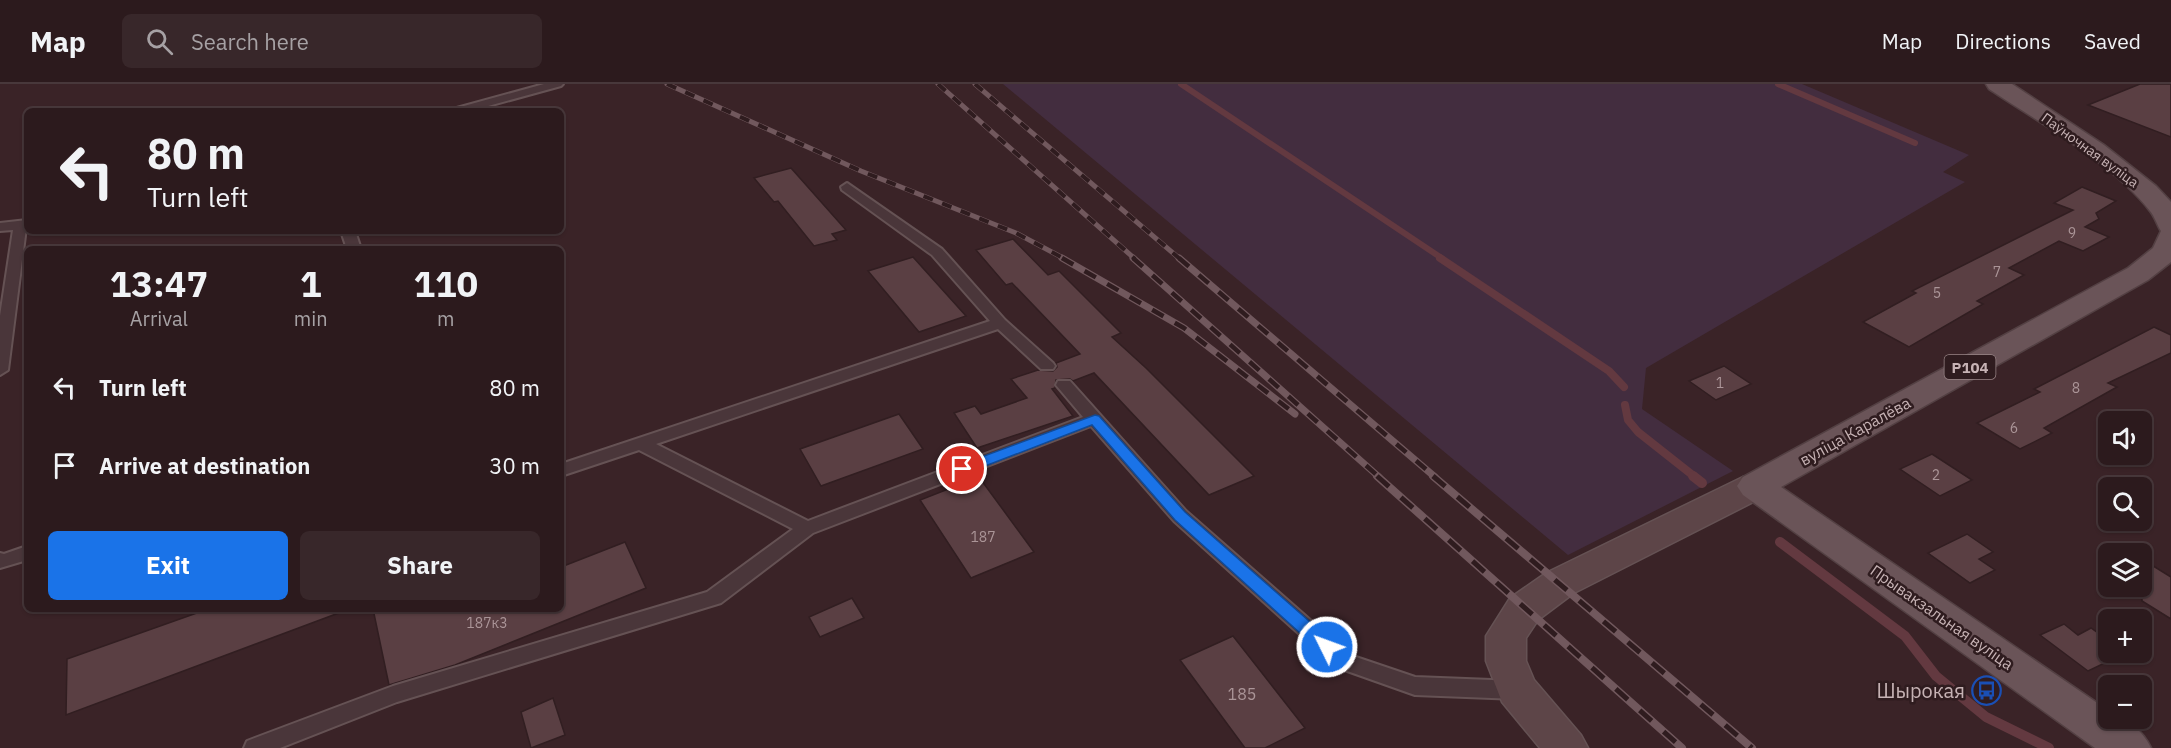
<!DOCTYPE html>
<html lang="en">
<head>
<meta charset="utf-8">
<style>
	:root { --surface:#2c1a1d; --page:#38272a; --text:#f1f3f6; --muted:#a6a1a4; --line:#48383b; --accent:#1a73e8 }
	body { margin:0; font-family:"IBM Plex Sans",sans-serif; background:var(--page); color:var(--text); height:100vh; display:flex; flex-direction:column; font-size:22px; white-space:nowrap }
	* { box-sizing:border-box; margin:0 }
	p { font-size:20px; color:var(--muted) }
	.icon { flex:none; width:33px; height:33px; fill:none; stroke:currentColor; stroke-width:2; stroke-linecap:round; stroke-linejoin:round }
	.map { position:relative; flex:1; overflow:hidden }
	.sheet { position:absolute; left:24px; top:162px; width:540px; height:366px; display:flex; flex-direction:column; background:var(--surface); border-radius:9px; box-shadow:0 2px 4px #0004,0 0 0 2px var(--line) }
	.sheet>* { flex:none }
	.guide { position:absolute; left:24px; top:24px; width:540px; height:126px; border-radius:9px; box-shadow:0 2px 4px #0004,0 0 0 2px var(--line); background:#2c1a1d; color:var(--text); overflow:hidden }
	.fabs { position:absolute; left:2098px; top:327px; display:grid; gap:12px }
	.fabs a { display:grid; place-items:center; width:54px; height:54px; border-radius:9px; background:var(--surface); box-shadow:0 2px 4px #0004,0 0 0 2px var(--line); font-size:30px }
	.pin { position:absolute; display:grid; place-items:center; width:51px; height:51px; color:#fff; margin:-26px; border:3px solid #fff; border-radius:50%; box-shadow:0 2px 6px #0007 }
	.me { position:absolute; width:66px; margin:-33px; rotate:312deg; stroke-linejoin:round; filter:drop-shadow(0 0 4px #0008) }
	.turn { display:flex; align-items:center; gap:21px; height:126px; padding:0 24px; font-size:27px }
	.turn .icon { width:78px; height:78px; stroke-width:2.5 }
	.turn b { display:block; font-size:42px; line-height:51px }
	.eta { display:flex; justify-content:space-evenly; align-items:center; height:102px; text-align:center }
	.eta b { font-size:36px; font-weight:800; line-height:42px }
	.action { display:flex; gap:12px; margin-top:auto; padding:12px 24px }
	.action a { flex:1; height:69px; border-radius:9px; background:var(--accent); color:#fff; font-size:24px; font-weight:800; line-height:69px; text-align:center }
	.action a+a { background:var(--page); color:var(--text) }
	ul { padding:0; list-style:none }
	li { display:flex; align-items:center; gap:18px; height:78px; padding:0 24px }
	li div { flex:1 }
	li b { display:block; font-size:22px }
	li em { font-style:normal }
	header { display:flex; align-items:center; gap:36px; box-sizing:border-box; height:84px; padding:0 30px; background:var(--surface); border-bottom:2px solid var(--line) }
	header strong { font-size:28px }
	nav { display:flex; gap:33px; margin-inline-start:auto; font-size:21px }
	.search { width:420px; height:54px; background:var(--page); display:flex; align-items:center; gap:15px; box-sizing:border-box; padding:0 21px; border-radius:9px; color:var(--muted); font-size:22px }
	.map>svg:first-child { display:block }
	.green { fill:#432d3f }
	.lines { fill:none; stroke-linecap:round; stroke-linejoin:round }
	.stream-far2 { stroke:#633940; stroke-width:6 }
	.stream-far1 { stroke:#633940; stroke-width:8 }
	.stream { stroke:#633940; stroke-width:10 }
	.building { fill:#5a3f43; stroke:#311e21; stroke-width:1.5 }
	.lane-casing { stroke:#655254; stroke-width:4 }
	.secondary-casing { stroke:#655254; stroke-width:3 }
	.primary-casing { stroke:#534043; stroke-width:3 }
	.lane { fill:#4a363a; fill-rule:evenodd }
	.secondary { fill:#5d4548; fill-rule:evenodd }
	.primary { fill:#6a5458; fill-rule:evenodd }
	.rail-far2-casing { stroke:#71585d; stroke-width:5 }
	.rail-far1-casing { stroke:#71585d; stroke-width:7 }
	.rail-casing { stroke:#71585d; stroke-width:8 }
	.rail-far2 { stroke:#2f1c1f; stroke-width:4; stroke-dasharray:10; stroke-linecap:butt }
	.rail-far1 { stroke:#2f1c1f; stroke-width:4.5; stroke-dasharray:13; stroke-linecap:butt }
	.rail { stroke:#2f1c1f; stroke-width:5; stroke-dasharray:16; stroke-linecap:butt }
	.route { fill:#1a73e8; stroke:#114b97; stroke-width:1.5 }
	.labels { text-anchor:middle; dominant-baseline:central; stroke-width:5; stroke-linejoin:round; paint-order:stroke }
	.far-street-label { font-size:14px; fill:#c6b2b4; stroke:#2f1c1f }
	.number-label { font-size:14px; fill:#ab9598 }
	.shield { fill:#2f1c1f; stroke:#998587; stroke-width:1.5 }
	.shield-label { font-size:15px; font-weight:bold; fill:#c6b2b4 }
	.street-label { font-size:16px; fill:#c6b2b4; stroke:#2f1c1f }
	.near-number-label { font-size:16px; fill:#ab9598 }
	.near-poi-label { font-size:20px; fill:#c6b2b4; stroke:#2f1c1f; text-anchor:end }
</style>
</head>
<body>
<header>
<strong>Map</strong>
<div class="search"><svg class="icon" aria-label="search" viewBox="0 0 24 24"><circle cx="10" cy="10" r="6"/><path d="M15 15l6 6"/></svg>Search here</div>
<nav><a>Map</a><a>Directions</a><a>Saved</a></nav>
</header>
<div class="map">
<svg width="2171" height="664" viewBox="0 0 2171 664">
	<rect width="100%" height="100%" fill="#3a2327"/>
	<path class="green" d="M1003 0H1802L1969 71 1943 88 1965 98 1646 284 1642 325 1733 387 1568 471Z"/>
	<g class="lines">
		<g class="stream-far2">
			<path d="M1181 0 1443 175"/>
			<path d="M1778 0 1915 59"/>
		</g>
		<g class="stream-far1">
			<path d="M1440 174 1609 287 1624 303"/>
			<path d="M1625 321 1628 336 1638 348 1695 393"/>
		</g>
		<g class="stream">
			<path d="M1693 392 1702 399"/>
			<path d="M1780 458 1905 552 1936 592 1986 633 2049 664"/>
		</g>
	</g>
	<g class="building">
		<path d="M2140 0H2171V53L2088 21Z"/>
		<path d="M791 84 846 146 832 150 837 156 814 162 778 117 774 118 754 94Z"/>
		<path d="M2082 103 2116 117 2096 129 2099 135 2085 143 2109 153 2083 167 2059 157 2009 184 2024 191 1977 217 1983 220 1909 263 1863 238 1916 209 1912 207 2073 126 2054 119Z"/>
		<path d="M1013 155 1048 191 1059 187 1121 249 1112 253 1146 284 1254 392 1209 411 1094 289 1073 297 1070 295 1056 296 1055 304 1052 305 1073 332 977 364 954 329 975 322 981 330 1027 314 1011 295 1038 286 1053 287 1057 283 1056 279 1080 270 1012 199 1006 201 976 166Z"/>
		<path d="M913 173 966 232 919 248 868 187Z"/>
		<path d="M2154 243 2171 251V269L2108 299 2117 303 2044 344 2052 349 2020 365 1977 339 2040 308 2034 305Z"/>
		<path d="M1724 282 1751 300 1716 316 1689 297Z"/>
		<path d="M899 330 923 365 821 402 800 365Z"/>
		<path d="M1932 370 1972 396 1940 412 1900 385Z"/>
		<path d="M979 393 1034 468 971 494 920 416Z"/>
		<path d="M1967 450 1993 468 1979 475 1995 486 1970 499 1928 469Z"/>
		<path d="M625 458 646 504 455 581 389 601 373 525H561V483Z"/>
		<path d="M2142 475 2171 493V535L2142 517Z"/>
		<path d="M852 514 864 534 820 553 809 533Z"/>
		<path d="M208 525H343L344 527 66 631 67 575Z"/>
		<path d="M2064 540 2078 551 2091 544 2109 557V577L2088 587 2040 551Z"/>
		<path d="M1233 552 1305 644 1265 664H1245L1180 576Z"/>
		<path d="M553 614 565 651 531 664 521 628Z"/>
	</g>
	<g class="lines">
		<defs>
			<g id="lane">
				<path d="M544 0H563L561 2 470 27H451L453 25Z"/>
				<path d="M847 99 942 165 1005 236 1053 279 1055 282 1053 285H1041L998 245 656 360 808 437 1083 333 1056 301 1058 297H1070L1186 427 1350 571 1415 593 1517 597 1524 600 1527 606 1524 612 1517 615 1415 611 1336 583 1174 437 1091 342 813 449 721 519 397 618 280 664H244L247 657 393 602 707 508 793 445 639 366 561 392V380L990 237 932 171 842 106 841 103Z"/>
				<path d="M27 136 8 286 0 291V232L13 146 0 147V139Z"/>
				<path d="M341 147H355L361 165H347Z"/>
				<path d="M27 462V476L0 484V469L4 470Z"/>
			</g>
			<path id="secondary" d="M1755 390 1767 393 1773 402 1767 411 1574 509 1538 536 1526 554V577L1534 596 1581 651 1588 664H1540L1502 618 1486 577V552L1510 514 1546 489 1743 393Z"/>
			<path id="primary" d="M1986 0H2012L2104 61 2156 102 2171 118V178L2148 196 1781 403 2109 627V634C2128 634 2143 647 2151 664H2095L1743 411 1737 402 1743 393 2128 184 2153 164 2161 147C2157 141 2155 133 2150 127 2115 81 2037 37 1989 5Z"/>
		</defs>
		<use href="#lane" class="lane-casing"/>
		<use href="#secondary" class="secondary-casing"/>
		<use href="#primary" class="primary-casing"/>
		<use href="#lane" class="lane"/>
		<use href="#secondary" class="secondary"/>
		<use href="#primary" class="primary"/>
		<defs>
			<g id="rail-far2">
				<path d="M667 0 861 87 1016 149 1065 175"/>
				<path d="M938 0 1135 175"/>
				<path d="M975 0 1180 175"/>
			</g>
			<g id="rail-far1">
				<path d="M1062 174 1184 244 1295 330"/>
				<path d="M1133 174 1379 393"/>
				<path d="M1179 174 1435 393"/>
			</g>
			<g id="rail">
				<path d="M1377 392 1682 664"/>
				<path d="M1433 392 1752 664"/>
			</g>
		</defs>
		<use href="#rail-far2" class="rail-far2-casing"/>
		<use href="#rail-far1" class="rail-far1-casing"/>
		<use href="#rail" class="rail-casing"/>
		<use href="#rail-far2" class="rail-far2"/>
		<use href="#rail-far1" class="rail-far1"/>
		<use href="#rail" class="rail"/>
	</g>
	<path class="route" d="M1095 331 1099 332 1185 428 1333 558 1335 563 1333 568 1327 569 1321 568 1175 436 1092 341 967 389H957L955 385 957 382Z"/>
	<defs>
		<symbol id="bus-ring" viewBox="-11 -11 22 22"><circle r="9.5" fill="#2f1c1f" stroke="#1a4fb4" stroke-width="1.5"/><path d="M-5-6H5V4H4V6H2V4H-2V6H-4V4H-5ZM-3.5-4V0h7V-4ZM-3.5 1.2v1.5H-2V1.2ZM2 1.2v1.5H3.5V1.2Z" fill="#1a4fb4"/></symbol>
	</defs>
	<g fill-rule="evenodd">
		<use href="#bus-ring" x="1970" y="590" width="33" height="33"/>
	</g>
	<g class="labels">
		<g class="far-street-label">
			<text transform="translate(2090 66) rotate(36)">Паўночная вуліца</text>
		</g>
		<g class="number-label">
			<text x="2072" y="149">9</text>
			<text x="1997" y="188">7</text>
			<text x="1937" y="209">5</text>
			<text x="1720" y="299">1</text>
			<text x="2076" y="304">8</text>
			<text x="2014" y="344">6</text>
			<text x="1936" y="391">2</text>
			<text x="983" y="453">187</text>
			<text x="487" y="539">187к3</text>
		</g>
		<rect class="shield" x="1944.5" y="271" width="51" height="24" rx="4.5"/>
		<g class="shield-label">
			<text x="1970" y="283">Р104</text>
		</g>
		<g class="street-label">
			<text transform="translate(1855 347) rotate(-29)">вуліца Каралёва</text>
			<text transform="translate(1942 533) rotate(35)">Прывакзальная вуліца</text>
		</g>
		<g class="near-number-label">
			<text x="1242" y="610">185</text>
		</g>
		<g class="near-poi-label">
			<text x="1965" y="606">Шырокая</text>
		</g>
	</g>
</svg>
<div class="fabs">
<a><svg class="icon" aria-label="sound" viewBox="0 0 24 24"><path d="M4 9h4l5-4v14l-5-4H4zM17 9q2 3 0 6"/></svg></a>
<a><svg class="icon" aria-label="search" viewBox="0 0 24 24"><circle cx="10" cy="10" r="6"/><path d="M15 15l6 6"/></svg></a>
<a><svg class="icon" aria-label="layers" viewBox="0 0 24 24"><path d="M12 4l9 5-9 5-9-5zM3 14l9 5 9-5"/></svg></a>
<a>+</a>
<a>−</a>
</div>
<div class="pin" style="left:962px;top:385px;background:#d93025"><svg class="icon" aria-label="arrive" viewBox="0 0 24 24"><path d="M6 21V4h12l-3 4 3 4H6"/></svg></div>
<svg class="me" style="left:1327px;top:563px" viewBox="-20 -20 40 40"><circle r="17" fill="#1a73e8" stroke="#fff" stroke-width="3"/><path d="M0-11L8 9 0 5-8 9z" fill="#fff"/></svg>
<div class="guide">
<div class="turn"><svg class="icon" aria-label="left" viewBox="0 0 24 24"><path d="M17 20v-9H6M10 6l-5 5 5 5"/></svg><div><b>80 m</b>Turn left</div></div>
</div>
<section class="sheet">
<div class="eta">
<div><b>13:47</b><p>Arrival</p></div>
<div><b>1</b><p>min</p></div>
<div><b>110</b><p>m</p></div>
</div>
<ul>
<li><svg class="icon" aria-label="left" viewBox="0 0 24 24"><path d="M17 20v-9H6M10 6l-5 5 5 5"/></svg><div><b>Turn left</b></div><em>80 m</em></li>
<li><svg class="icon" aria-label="arrive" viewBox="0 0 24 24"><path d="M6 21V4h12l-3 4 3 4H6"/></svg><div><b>Arrive at destination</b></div><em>30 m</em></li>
</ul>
<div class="action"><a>Exit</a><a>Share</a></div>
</section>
</div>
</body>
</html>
